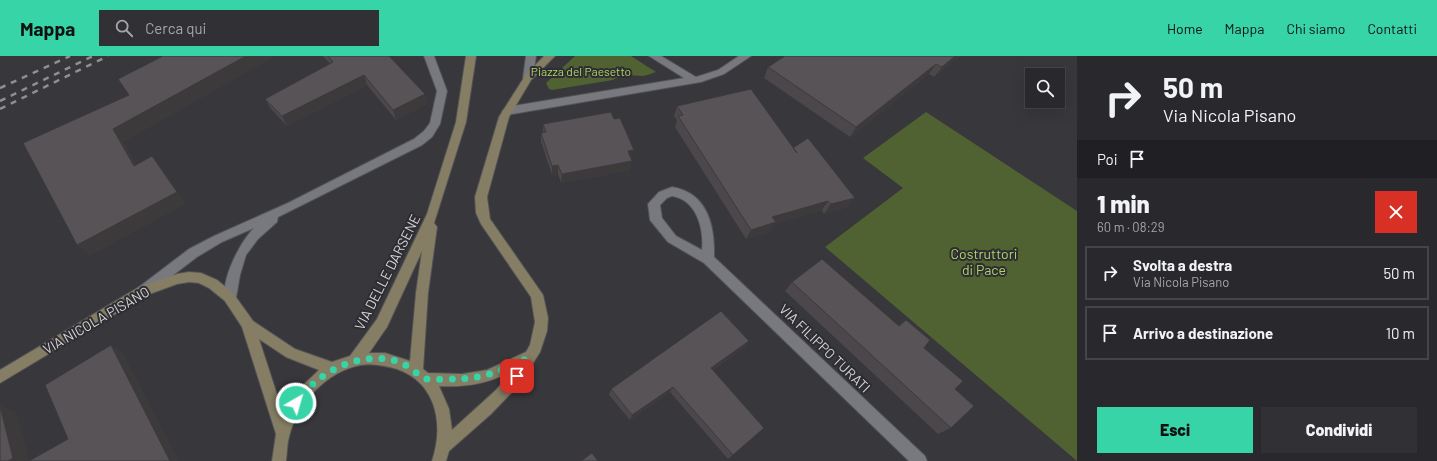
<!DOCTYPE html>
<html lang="it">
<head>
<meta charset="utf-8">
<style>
	:root { --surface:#29292d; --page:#313135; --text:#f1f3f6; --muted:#a5a6aa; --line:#454549; --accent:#36d4a7 }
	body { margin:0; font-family:Barlow,sans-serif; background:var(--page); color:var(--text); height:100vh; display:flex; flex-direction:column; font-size:15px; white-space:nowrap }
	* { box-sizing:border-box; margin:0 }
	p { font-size:13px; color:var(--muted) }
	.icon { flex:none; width:22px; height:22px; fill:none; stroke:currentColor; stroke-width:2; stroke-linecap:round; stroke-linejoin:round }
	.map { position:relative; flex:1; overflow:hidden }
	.side { display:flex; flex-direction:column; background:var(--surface); width:360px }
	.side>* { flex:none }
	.guide { background:#29292d; color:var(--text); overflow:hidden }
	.tools { position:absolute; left:1025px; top:12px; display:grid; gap:8px }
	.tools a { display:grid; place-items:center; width:40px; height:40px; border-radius:0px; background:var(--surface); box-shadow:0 4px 16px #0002,0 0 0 1px var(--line); font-size:20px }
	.pin { position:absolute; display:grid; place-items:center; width:34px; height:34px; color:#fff; margin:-17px; border-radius:8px; box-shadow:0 2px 6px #0006 }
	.me { position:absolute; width:44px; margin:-22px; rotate:38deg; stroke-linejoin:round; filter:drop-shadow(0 0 3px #0008) }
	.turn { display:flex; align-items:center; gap:14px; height:84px; padding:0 20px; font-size:18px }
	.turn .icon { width:52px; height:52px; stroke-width:2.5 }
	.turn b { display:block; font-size:28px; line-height:34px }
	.then { display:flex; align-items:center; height:38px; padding:0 20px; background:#0003; gap:8px; font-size:15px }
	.round { display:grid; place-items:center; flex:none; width:42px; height:42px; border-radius:0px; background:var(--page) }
	.headline { display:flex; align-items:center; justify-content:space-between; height:68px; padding:0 20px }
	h1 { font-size:24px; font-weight:800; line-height:30px }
	.primary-button { display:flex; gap:8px; margin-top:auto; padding:8px 20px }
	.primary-button a { flex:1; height:46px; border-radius:0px; background:var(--accent); color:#111; font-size:16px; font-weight:800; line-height:46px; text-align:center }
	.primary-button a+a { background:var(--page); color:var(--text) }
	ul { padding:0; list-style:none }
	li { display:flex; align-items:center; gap:12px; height:54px; margin:0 8px 6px; padding:0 12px; border:2px solid var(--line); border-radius:0px }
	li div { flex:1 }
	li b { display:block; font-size:15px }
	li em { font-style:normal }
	header { display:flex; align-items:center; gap:24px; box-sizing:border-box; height:56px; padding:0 20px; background:var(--accent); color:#111 }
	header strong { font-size:19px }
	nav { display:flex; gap:22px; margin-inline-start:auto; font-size:14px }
	.search { width:280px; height:36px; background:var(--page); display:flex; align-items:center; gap:10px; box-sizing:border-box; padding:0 14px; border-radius:0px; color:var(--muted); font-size:15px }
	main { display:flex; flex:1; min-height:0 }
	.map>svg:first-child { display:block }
	.green { fill:#506132 }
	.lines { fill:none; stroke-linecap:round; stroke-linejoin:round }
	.lane-casing { stroke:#535356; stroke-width:2 }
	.street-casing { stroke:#535356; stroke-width:2 }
	.secondary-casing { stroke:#535356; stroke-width:2 }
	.lane { fill:#78797e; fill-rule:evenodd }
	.street { fill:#78797e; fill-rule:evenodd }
	.secondary { fill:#857d64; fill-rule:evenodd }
	.rail { stroke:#8f8f93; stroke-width:2.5; stroke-dasharray:6 6; stroke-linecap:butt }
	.wall { fill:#4b474a }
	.shaded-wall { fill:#3d3a3c }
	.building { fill:#575356; stroke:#3d3a3c }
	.route { stroke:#36d4a7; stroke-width:7; stroke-dasharray:0 12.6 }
	.labels { text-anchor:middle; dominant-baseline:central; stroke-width:4; stroke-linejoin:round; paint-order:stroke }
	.far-park-label { font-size:12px; fill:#aed568; stroke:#2d2d32 }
	.park-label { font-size:14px; fill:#aed568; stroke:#2d2d32 }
	.street-label { font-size:14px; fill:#d7d7da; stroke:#2d2d32 }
</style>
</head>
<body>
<header>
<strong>Mappa</strong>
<div class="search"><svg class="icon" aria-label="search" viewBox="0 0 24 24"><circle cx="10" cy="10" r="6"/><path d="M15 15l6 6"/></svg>Cerca qui</div>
<nav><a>Home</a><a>Mappa</a><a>Chi siamo</a><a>Contatti</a></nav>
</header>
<main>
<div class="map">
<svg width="1077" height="405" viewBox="0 0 1077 405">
	<rect width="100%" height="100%" fill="#37373c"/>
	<g class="green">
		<path d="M575 0H631L656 16C652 17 647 20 642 20 630 20 625 17 613 24L552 34 549 33 546 27Z"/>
		<path d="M926 56 1077 155V405L825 191 903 132 863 102Z"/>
	</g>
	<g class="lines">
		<defs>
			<g id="lane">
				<path d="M424 0H434L447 35 440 68 432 81 422 89 278 161 277 166 258 183 246 199 240 219 235 248 231 250 227 248C217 229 240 186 254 172L222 186 197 201 147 239 143 240 139 239 137 235 139 231 189 193 214 180 288 147 414 83 424 75 430 67 437 35Z"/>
				<path d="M526 0H536L533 22 528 25 523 22Z"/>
			</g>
			<g id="street">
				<path d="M649 0H661L696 21 718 14 739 0H751L724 18 701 26 507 59 502 55 507 51 684 22Z"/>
				<path d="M672 131C708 137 715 170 714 201L925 400 927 405H909L704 207 668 186 650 164 648 148 659 136ZM672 140C697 144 704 173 702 194L676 180 662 162 660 149 667 142Z"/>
			</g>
			<path id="secondary" d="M466 0H476L466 66 434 167 437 171 428 237 423 313 428 317 462 318 487 314 526 296 530 289 535 266 531 241 481 168 476 157 475 141 499 61 525 20 544 0H555L531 24 509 61 487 141 490 163 543 239 548 262 547 275 540 296 520 328 491 358 449 395 446 405H432C444 369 437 327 397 313 386 310 373 307 361 309 327 315 297 347 289 381 287 388 287 397 286 405H272L276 378 242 271 225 245 209 232 199 227 189 226 177 228 147 239 0 327V314L139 231 177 218 189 216 201 217 217 224 233 237 253 265 295 293 332 306 350 300 377 263 427 158 456 66ZM422 195 416 237 410 305 385 297H369L387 271ZM259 283 286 301 319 314 298 334 283 357ZM513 315 496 334 452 374 449 353 439 330C469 331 485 328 513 315Z"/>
		</defs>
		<use href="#lane" class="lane-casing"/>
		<use href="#street" class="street-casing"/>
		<use href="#secondary" class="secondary-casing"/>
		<use href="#lane" class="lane"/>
		<use href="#street" class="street"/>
		<use href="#secondary" class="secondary"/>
		<g class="rail">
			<path d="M0 32 70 0"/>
			<path d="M0 45 93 0"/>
			<path d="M0 53 108 0"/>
		</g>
	</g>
	<g class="wall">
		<path d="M323 0H389L425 38 427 48 396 64 367 29 287 70 271 53 265 43 330 8Z"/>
		<path d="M960 0 934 21 929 18 850 81 764 22 768 11Z"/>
		<path d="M677 50 793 92 848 151 824 158 822 154 775 168 770 176 746 183 675 71 677 64 674 60Z"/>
		<path d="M543 68 632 103H631L630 114 561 127 558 118 552 119 541 86V77H543Z"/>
		<path d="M792 226 924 292 955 333 951 372 938 378 785 235Z"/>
		<path d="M749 285 744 291 713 314 764 372 728 403 670 336 630 364 609 339 611 333Z"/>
	</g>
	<g class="shaded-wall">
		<path d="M246 0H276L124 86 145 123 134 110 113 73Z"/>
		<path d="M955 0H960L934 21 942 11Z"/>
		<path d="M936 8 929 18 850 81 856 71Z"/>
		<path d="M364 19 367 29 287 70 282 60Z"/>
		<path d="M425 38 427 48 396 64 393 54Z"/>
		<path d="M634 94 632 103 626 104 628 95Z"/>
		<path d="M152 100 163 113 186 148 90 200 77 189Z"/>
		<path d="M632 105 630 114 561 127 562 118Z"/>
		<path d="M558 109V118L552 119V110Z"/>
		<path d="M855 142 848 151 824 158 831 148Z"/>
		<path d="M828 145 822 154 775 168 770 176 746 183 751 174 772 161Z"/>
		<path d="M749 285 744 291 707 318 711 312Z"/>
		<path d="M111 289 123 297 179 405H170Z"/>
		<path d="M673 331 670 336 630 364 632 359Z"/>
		<path d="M0 349 16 356 30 405H8Z"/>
	</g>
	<g class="building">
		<path d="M163 0H246L113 73 134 110 152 100 177 136 77 189 23 87 129 39 118 23Z"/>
		<path d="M328 0H389L425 38 393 54 364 19 282 60 265 43 333 6Z"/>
		<path d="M785 0H955L942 11 936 8 856 71 768 11Z"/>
		<path d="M751 33 797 97 793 92 808 82 855 142 831 148 828 145 772 161 776 166 751 174 678 60 683 59 677 50Z"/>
		<path d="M611 56 614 63 620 62 634 94 628 95 632 105 562 118 558 109 552 110 541 77 546 76 543 68Z"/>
		<path d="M822 203 899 270 906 264 930 284 924 292 963 325 955 333 974 350 951 372 792 226Z"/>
		<path d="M721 255 749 285 711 312 764 372 733 399 673 331 632 359 611 333Z"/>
		<path d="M111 289 170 405H29L68 383 45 329Z"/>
		<path d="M0 350 13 402 8 405H0Z"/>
		<path d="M592 397 598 405H581Z"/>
	</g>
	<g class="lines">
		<path class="route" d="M296 347C318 315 363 292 402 307 410 311 420 321 427 323 433 324 440 323 446 323 483 324 497 316 530 301L517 320"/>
	</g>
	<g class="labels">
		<g class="far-park-label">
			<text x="581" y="15">Piazza del Paesetto</text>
		</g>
		<g class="park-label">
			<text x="984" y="197">Costruttori<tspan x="984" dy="16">di Pace</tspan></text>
		</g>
		<g class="street-label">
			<text transform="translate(387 216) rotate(-63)">VIA DELLE DARSENE</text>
			<text transform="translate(96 264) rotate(-30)">VIA NICOLA PISANO</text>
			<text transform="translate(825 292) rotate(44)">VIA FILIPPO TURATI</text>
		</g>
	</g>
</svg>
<div class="tools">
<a><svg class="icon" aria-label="search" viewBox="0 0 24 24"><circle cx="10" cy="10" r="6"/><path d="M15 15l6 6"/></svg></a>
</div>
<div class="pin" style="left:517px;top:320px;background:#d93025"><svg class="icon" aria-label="arrive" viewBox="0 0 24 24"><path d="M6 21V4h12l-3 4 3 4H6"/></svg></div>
<svg class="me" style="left:296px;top:347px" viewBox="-20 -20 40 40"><circle r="17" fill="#36d4a7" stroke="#fff" stroke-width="3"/><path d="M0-11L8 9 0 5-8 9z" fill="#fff"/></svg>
</div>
<section class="side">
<div class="guide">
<div class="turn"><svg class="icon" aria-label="right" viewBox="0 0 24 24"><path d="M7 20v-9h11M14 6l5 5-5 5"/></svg><div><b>50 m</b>Via Nicola Pisano</div></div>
<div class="then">Poi<svg class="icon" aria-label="arrive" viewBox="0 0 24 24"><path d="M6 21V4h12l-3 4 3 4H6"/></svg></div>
</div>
<div class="headline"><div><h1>1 min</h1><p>60 m · 08:29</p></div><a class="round" style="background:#d93025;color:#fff"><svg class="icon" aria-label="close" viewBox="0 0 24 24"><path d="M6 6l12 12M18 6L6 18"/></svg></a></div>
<ul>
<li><svg class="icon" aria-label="right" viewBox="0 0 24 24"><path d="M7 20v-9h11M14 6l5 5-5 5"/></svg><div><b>Svolta a destra</b><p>Via Nicola Pisano</p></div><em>50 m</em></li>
<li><svg class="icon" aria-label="arrive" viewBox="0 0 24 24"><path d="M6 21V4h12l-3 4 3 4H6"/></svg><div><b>Arrivo a destinazione</b></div><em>10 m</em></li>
</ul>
<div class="primary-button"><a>Esci</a><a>Condividi</a></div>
</section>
</main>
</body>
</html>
